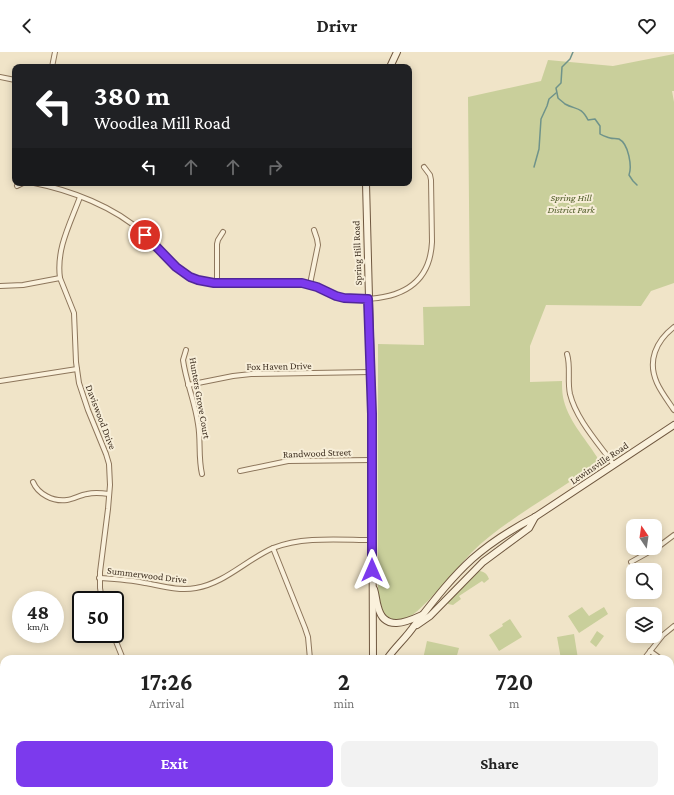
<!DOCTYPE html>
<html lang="en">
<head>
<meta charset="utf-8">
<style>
	:root { --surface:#fff; --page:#f2f2f2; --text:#222; --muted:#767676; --accent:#7c3aed }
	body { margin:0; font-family:"Crimson Pro",serif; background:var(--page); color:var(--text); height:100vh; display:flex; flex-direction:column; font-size:15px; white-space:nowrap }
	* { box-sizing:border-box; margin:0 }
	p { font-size:13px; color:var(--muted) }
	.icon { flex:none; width:22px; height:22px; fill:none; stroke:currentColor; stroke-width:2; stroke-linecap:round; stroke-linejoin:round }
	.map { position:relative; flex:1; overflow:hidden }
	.panel { position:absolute; left:0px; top:603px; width:674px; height:140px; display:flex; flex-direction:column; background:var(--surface); border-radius:12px 12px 0 0; box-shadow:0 2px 10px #0003 }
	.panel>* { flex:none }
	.top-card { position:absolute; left:12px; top:12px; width:400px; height:122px; border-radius:8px; box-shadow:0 2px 10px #0003; background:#202124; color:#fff; overflow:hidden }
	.needle { width:26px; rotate:347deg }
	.fabs { position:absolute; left:626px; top:467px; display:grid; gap:8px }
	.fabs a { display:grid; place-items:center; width:36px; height:36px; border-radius:8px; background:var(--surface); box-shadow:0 2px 10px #0003; font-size:20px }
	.speed { position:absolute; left:12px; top:539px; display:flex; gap:8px; font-size:20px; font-weight:700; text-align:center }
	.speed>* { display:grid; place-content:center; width:52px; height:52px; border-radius:50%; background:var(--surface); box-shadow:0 2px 10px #0003; line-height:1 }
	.speed small { font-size:10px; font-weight:400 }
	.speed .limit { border:2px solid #111; border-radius:6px; background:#fff; color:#111 }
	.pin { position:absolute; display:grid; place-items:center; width:34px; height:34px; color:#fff; margin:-17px; border:2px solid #fff; border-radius:50%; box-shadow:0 1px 4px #0007 }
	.me { position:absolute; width:44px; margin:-22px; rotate:0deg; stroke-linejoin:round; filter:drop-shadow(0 0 3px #0008) }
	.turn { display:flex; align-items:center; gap:14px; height:84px; padding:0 16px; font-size:18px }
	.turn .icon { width:52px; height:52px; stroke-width:2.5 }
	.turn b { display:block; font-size:28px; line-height:34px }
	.lanes { display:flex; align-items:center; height:38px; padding:0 16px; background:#0003; justify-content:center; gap:20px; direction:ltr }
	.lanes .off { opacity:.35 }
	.eta { display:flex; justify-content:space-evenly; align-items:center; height:68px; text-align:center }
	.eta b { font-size:24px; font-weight:700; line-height:28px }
	.primary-button { display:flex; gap:8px; margin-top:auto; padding:8px 16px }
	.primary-button a { flex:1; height:46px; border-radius:8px; background:var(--accent); color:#fff; font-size:16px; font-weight:700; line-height:46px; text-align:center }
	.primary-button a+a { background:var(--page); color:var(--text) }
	header { display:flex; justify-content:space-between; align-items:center; height:52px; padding:0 16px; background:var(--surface); font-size:18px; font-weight:700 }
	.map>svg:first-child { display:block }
	.green { fill:#c9cf9b }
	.cemetery { fill:#bfc49a }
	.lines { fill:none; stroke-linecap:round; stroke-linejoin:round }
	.stream { stroke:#6f938a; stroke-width:1.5 }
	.minor-casing { stroke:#8d765c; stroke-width:6 }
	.secondary-casing { stroke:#6f573f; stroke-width:8 }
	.minor { stroke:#faf1dc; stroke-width:4 }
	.secondary { stroke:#faf1dc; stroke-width:6 }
	.route-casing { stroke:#51269a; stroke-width:10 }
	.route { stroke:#7c3aed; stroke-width:7 }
	.labels { text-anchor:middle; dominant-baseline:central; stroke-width:4; stroke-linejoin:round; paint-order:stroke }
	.park-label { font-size:10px; font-style:italic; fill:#4d5a26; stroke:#f7eed8 }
	.street-label { font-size:10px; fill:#3d2e20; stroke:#f7eed8 }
</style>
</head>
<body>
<header><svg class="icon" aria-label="back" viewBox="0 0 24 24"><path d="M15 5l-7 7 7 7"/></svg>Drivr<svg class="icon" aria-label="heart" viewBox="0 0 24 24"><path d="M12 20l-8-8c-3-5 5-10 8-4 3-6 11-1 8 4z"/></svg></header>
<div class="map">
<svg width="674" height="743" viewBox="0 0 674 743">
	<rect width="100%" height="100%" fill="#f0e4c8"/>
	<g class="green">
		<path d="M674 2V39H672L674 50V231L651 239 641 254 546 253 530 294V330L562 329C562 334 562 340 563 345 567 367 585 386 597 405V410L595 413C574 427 553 441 531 455 510 469 489 483 471 501 457 516 419 564 402 569 389 573 383 561 378 551V292L424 293 423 255 470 254 468 45 541 29 548 8 613 14Z"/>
		<path d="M480 519C485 520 487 522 489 527L484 531 482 529 459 544 461 547 453 553 448 552V549L475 520Z"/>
		<path d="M582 555 589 564 604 555 608 562 579 581 568 564Z"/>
		<path d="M510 567 522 585 499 599 489 583 503 574 502 572Z"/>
		<path d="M597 579 604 584 596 595 590 590Z"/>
		<path d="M574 582 578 607H561L557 585Z"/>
		<path d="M427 589 459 596 456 607H423Z"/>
	</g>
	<path class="cemetery" d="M575 739H634V742L625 743H576Z"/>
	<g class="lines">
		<g class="stream">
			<path d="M573 0 570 7 562 15 561 31 556 36 558 46C560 48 563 50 565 52 576 58 581 54 588 68L595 67 600 74V82C603 84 607 85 610 86 613 87 616 86 619 87 629 92 632 115 629 123L633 129 637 133"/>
			<path d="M534 115 539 97 541 67 547 54 549 47 556 41"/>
		</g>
		<defs>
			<g id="minor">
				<path d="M52 15 55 0"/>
				<path d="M0 25 15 28"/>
				<path d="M34 131C70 138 115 155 143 181 159 195 172 217 192 226 207 233 223 231 240 231 260 231 280 230 301 231 317 232 328 243 343 246 350 248 357 247 364 247 402 246 430 231 432 190L431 128 430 123 424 115"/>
				<path d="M17 134 23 131"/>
				<path d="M80 145C70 172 56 197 60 226L74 261 76 310 79 331 88 358 106 402 109 412 110 433 108 457 100 520V536L102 548"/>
				<path d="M217 231V192L218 188 223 180"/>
				<path d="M310 232 318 193 317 187 314 178"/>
				<path d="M0 234 23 233 60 226"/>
				<path d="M674 275C656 289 647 309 657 331 661 340 668 349 674 358"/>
				<path d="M186 298 183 308C186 330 195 350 198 372 201 389 198 405 202 422"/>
				<path d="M567 302C571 315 567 328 570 342 576 367 599 392 614 413"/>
				<path d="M0 329 77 317"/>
				<path d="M188 333 233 324 251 322 371 320"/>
				<path d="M240 419 288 409 372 408"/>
				<path d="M33 430C38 442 53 450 67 448 74 447 80 443 87 442 95 440 102 441 109 442"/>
				<path d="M273 496 305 576 308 585 310 607"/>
				<path d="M631 510 658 495 674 483"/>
				<path d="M99 526C114 527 130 528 145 531 162 534 178 539 196 536 225 531 246 508 273 496 304 484 340 488 373 488"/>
				<path d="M113 582 123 607"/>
				<path d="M650 599 661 607"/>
				<path d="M644 607 663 583 674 574"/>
				<path d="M670 614 674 617"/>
				<path d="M0 616 4 626"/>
				<path d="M670 703 674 706"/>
				<path d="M63 739 65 743"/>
			</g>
			<g id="secondary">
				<path d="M390 15 397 0"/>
				<path d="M366 131 372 361 373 607"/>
				<path d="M374 537C376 543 376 549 378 555 384 580 407 570 422 563"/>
				<path d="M417 573 430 564 483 510 529 476 535 465"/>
				<path d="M387 607C395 595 406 586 414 574 432 551 450 527 472 507 490 491 514 476 535 465L674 373"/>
				<path d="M310 743 316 739"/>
				<path d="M353 743 354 739"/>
			</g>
		</defs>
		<use href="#minor" class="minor-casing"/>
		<use href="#secondary" class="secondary-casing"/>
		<use href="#minor" class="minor"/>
		<use href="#secondary" class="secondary"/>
	</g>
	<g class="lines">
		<defs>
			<path id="route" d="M145 183 176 215 190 225 198 228 214 231H302L317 235 336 244 344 246 368 247 372 362V518"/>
		</defs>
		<use href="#route" class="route-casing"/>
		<use href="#route" class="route"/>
	</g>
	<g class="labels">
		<g class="park-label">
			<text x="571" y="145">Spring Hill<tspan x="571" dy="12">District Park</tspan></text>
		</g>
		<g class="street-label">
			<text transform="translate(357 201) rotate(-92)">Spring Hill Road</text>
			<text transform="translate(279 314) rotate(-1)">Fox Haven Drive</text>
			<text transform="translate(200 346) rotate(80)">Hunters Grove Court</text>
			<text transform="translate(101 365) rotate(69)">Daviswood Drive</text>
			<text transform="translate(317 401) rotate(-2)">Randwood Street</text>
			<text transform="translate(599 411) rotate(-34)">Lewinsville Road</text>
			<text transform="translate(147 523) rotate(7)">Summerwood Drive</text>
		</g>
	</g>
</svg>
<div class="fabs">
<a><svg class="needle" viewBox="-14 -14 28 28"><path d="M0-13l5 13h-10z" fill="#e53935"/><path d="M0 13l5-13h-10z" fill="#767676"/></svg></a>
<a><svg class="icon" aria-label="search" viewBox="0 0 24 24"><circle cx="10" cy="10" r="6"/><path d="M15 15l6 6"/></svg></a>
<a><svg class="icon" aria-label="layers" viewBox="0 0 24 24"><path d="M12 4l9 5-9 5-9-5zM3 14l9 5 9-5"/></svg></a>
</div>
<div class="speed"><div>48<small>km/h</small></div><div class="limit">50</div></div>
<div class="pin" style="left:145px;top:183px;background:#d93025"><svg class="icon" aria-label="arrive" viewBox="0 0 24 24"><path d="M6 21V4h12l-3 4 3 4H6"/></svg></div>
<svg class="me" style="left:372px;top:518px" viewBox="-20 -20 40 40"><path d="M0-17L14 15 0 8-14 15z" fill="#7c3aed" stroke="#fff" stroke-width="4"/></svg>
<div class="top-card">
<div class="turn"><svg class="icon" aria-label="left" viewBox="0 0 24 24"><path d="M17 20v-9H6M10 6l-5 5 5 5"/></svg><div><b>380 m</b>Woodlea Mill Road</div></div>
<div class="lanes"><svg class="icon" aria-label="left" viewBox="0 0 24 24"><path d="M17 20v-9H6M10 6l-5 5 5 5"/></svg><svg class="icon off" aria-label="ahead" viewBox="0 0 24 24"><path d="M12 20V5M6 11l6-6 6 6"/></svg><svg class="icon off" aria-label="ahead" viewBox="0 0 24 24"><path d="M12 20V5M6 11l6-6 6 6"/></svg><svg class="icon off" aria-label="right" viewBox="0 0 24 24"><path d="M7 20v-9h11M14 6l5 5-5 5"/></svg></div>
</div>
<section class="panel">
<div class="eta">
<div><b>17:26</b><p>Arrival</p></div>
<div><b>2</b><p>min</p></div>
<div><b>720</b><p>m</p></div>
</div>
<div class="primary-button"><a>Exit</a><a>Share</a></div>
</section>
</div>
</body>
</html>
